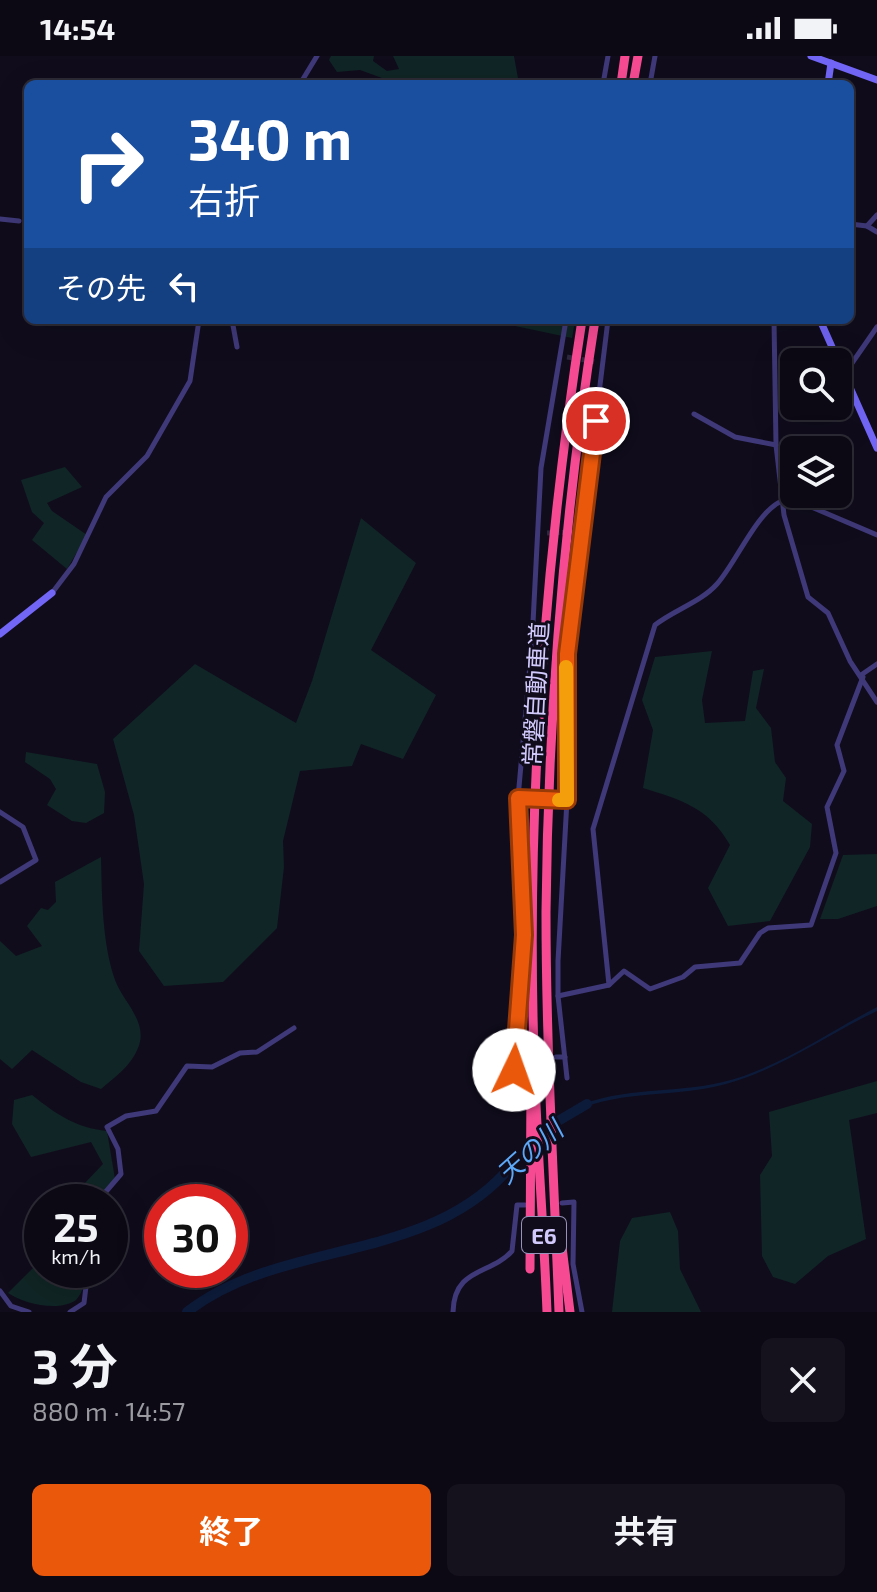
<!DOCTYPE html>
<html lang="ja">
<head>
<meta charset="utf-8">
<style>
	:root { --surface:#0c0915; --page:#15121e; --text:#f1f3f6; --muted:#9a9aa0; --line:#2c2a34; --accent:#ea580c }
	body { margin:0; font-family:"Exo 2","Noto Sans JP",sans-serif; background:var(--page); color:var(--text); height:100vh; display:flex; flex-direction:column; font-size:30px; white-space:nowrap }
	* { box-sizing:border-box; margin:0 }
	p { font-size:26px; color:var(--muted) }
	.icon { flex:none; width:44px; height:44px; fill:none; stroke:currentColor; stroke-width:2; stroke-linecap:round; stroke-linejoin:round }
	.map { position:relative; height:1256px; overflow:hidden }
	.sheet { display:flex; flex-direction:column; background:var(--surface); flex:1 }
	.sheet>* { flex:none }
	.top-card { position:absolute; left:24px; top:24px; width:830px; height:244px; border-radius:12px; box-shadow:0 8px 32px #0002,0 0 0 2px var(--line); background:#1a4fa0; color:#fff; overflow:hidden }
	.fabs { position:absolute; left:780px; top:292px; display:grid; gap:16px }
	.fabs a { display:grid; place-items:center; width:72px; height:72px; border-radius:12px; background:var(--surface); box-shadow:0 8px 32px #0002,0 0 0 2px var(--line); font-size:40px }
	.speed { position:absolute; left:24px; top:1128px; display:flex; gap:16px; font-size:40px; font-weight:700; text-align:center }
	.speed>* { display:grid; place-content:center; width:104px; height:104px; border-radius:50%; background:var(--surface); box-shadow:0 8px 32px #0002,0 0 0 2px var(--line); line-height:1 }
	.speed small { font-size:20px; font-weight:400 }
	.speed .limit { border:12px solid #d22; background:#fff; color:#111 }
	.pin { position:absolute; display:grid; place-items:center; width:68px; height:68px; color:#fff; margin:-34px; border:4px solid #fff; border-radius:50%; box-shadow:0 2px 8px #0007 }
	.me { position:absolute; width:88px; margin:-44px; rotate:3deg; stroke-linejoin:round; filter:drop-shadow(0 0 6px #0008) }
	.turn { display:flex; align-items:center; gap:28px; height:168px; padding:0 32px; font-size:36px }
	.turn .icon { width:104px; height:104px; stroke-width:2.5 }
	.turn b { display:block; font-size:56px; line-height:68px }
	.then { display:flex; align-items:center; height:76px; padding:0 32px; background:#0003; gap:16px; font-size:30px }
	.round { display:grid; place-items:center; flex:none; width:84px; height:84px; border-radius:12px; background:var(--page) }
	.summary { display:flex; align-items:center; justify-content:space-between; height:136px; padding:0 32px }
	h1 { font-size:48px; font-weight:700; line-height:60px }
	.cta { display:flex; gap:16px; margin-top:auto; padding:16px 32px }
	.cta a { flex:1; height:92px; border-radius:12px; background:var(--accent); color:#fff; font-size:32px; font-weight:700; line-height:92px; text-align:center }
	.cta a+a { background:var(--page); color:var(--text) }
	.status { display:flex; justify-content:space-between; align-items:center; height:56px; padding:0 40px; background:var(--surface); direction:ltr }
	.status svg { height:22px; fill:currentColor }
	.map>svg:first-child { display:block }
	.green { fill:#102525 }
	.water { fill:#0d1b3a }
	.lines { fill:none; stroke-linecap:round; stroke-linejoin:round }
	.river { stroke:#0d1b3a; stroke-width:10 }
	.street-tunnel { stroke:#2d283e; stroke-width:5; stroke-dasharray:5 2.5; stroke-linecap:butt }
	.street { stroke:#3f3979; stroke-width:5 }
	.secondary { stroke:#7266f7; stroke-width:7 }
	.highway { stroke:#f64b93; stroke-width:9 }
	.street-bridge { stroke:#3f3979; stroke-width:5 }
	.route-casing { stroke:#983908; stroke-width:20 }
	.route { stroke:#ea580c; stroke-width:14 }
	.slow { stroke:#f59e0b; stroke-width:14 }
	.labels { text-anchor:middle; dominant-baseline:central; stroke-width:6; stroke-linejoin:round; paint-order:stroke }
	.shield { fill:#100c1c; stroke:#9891b9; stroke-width:2 }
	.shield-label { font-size:22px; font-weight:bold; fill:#d2cafc }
	.street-label { font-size:24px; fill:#d2cafc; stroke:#100c1c }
	.water-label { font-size:26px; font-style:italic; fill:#5da7f7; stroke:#100c1c }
</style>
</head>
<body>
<div class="status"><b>14:54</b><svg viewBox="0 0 49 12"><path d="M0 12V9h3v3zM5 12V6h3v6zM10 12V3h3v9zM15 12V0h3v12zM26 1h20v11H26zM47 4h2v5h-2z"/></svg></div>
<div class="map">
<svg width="877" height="1256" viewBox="0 0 877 1256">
	<rect width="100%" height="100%" fill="#100c1c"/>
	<g class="green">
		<path d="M331 0H374L373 5 387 15 399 13 393 0H514L519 28H375L382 22 360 14 337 16 329 4Z"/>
		<path d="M487 264H575L572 282Z"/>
		<path d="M65 411 82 431 47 447 52 455 87 479 67 513 32 484 44 467 32 456 21 424Z"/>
		<path d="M361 462 416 507 371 594 436 639 403 703 361 688 352 710 300 715 283 785 284 811 277 872 223 926 164 930 139 895 144 828 134 759 113 683 195 608 296 667 312 625Z"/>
		<path d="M712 595 702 644 705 667 745 665 753 615 764 613 756 652 771 672 775 706 786 722 783 745 812 768 810 791 770 865 728 870 708 832 730 789C709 752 682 744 643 732L653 674 642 644 655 601Z"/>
		<path d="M26 696 97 708 105 736 104 757 86 767 72 765 47 749 56 733 50 723 25 706Z"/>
		<path d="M877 798V850L838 863H820L843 799Z"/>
		<path d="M101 801C102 841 102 886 115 924 123 946 149 966 138 992 131 1010 115 1021 101 1033L81 1026 32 994 12 1013 0 1003V885L16 900 42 890 27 870 41 852 48 854 56 846 55 826Z"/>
		<path d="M877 1025V1057L849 1064 866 1183 828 1200 795 1228 773 1221 762 1200 760 1119 772 1100 769 1056Z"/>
		<path d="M32 1039C56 1058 76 1072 107 1075L115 1123 97 1146H67L103 1108 91 1086 31 1101 12 1068 14 1044Z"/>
		<path d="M670 1156 678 1175 680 1213 701 1256H612L620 1185 632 1162Z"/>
		<path d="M42 1203V1214H89C85 1224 83 1237 76 1244 59 1256 24 1248 8 1237Z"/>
	</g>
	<path class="water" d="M877 951V955C826 979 781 1013 726 1028 676 1042 624 1033 575 1055L574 1052C622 1030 673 1038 723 1026 779 1012 827 977 877 951Z"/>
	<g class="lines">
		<g class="river">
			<path d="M553 1068 587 1048"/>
			<path d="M187 1256C281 1183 421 1208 505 1117"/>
		</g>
		<g class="street-tunnel">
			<path d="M567 301 596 306"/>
			<path d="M547 477 577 476"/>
			<path d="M525 1002 551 1001"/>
		</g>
		<g class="street">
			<path d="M300 28 317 0"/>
			<path d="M603 28 608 0"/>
			<path d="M650 28 655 0"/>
			<path d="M0 163 19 165"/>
			<path d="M850 168 867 170 877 159"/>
			<path d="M867 170 877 176"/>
			<path d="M232 264 237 291"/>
			<path d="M774 264 776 389 784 459 808 541 828 557 850 605 877 646"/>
			<path d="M842 315 850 310 877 271"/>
			<path d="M694 358 735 381 776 389"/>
			<path d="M52 537 74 508 106 441 147 400 190 325 199 264"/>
			<path d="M861 619 877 608"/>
			<path d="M0 756 23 771 36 804 0 826"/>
			<path d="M609 929 593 773 655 569C674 554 701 546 717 528 736 507 757 455 782 445L809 450 877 479"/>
			<path d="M558 940 609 929 624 915 650 933 683 921 695 911 740 907 760 877 768 872 811 869 836 797 827 751 844 715 837 689 863 621"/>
			<path d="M556 1001H565"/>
			<path d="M515 1002H525"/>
			<path d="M514 1014 524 879 518 742 532 586 541 412 566 264"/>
			<path d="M567 1022 558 940V905L567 744V598L608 264"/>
			<path d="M97 1146 121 1118 118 1093 107 1071 126 1060 156 1055 187 1010 212 1011 240 997 257 996 294 972"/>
			<path d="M562 1147 574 1146 573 1208 582 1256"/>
			<path d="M0 1235 11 1250 29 1256"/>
			<path d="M70 1256 84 1247 88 1214"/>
			<path d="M453 1256C454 1211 491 1219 512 1195L517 1149H525"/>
		</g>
		<g class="secondary">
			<path d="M811 0 877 24"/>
			<path d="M828 28 831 7"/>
			<path d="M820 264 877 392"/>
			<path d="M0 578 52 537"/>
		</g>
		<g class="highway">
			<path d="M621 28 625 0"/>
			<path d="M633 28 638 0"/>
			<path d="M561 1183 570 1256"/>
			<path d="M530 1213 531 1021"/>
			<path d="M547 1256C544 1179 538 1103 535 1026 525 772 543 515 582 264"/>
			<path d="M559 1256C554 1123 546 990 546 856 548 658 564 460 595 264"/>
		</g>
		<path class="street-bridge" d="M521 743 563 744"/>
	</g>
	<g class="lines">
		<defs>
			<path id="route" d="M514 1014 524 879 518 742 567 744V598L596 365"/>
		</defs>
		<use href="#route" class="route-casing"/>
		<use href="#route" class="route"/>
		<path class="slow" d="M559 744H567L566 611"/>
	</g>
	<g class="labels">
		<rect class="shield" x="522" y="1161" width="44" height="36" rx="6"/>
		<g class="shield-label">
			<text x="544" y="1179">E6</text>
		</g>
		<g class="street-label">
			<text transform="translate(535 638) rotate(-87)">常磐自動車道</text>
		</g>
		<g class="water-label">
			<text transform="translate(529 1095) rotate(-42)">天の川</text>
		</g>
	</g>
</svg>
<div class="fabs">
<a><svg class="icon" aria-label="search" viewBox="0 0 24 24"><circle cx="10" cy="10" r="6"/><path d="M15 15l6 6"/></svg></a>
<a><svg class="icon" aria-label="layers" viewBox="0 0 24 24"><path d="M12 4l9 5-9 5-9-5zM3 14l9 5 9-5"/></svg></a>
</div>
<div class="speed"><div>25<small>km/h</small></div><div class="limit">30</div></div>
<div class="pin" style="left:596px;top:365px;background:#d93025"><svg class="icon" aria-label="arrive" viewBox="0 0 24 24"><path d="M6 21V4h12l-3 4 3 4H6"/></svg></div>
<svg class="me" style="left:514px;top:1014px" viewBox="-20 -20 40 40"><circle r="19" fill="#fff"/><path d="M0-13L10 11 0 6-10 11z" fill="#ea580c"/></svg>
<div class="top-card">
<div class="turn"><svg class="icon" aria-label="right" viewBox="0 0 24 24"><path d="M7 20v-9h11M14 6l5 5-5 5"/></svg><div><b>340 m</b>右折</div></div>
<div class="then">その先<svg class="icon" aria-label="left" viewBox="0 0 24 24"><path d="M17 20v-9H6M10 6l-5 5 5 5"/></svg></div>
</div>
</div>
<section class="sheet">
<div class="summary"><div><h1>3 分</h1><p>880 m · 14:57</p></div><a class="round"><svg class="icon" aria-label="close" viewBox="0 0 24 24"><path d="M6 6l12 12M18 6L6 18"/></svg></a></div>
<div class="cta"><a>終了</a><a>共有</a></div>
</section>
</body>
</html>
